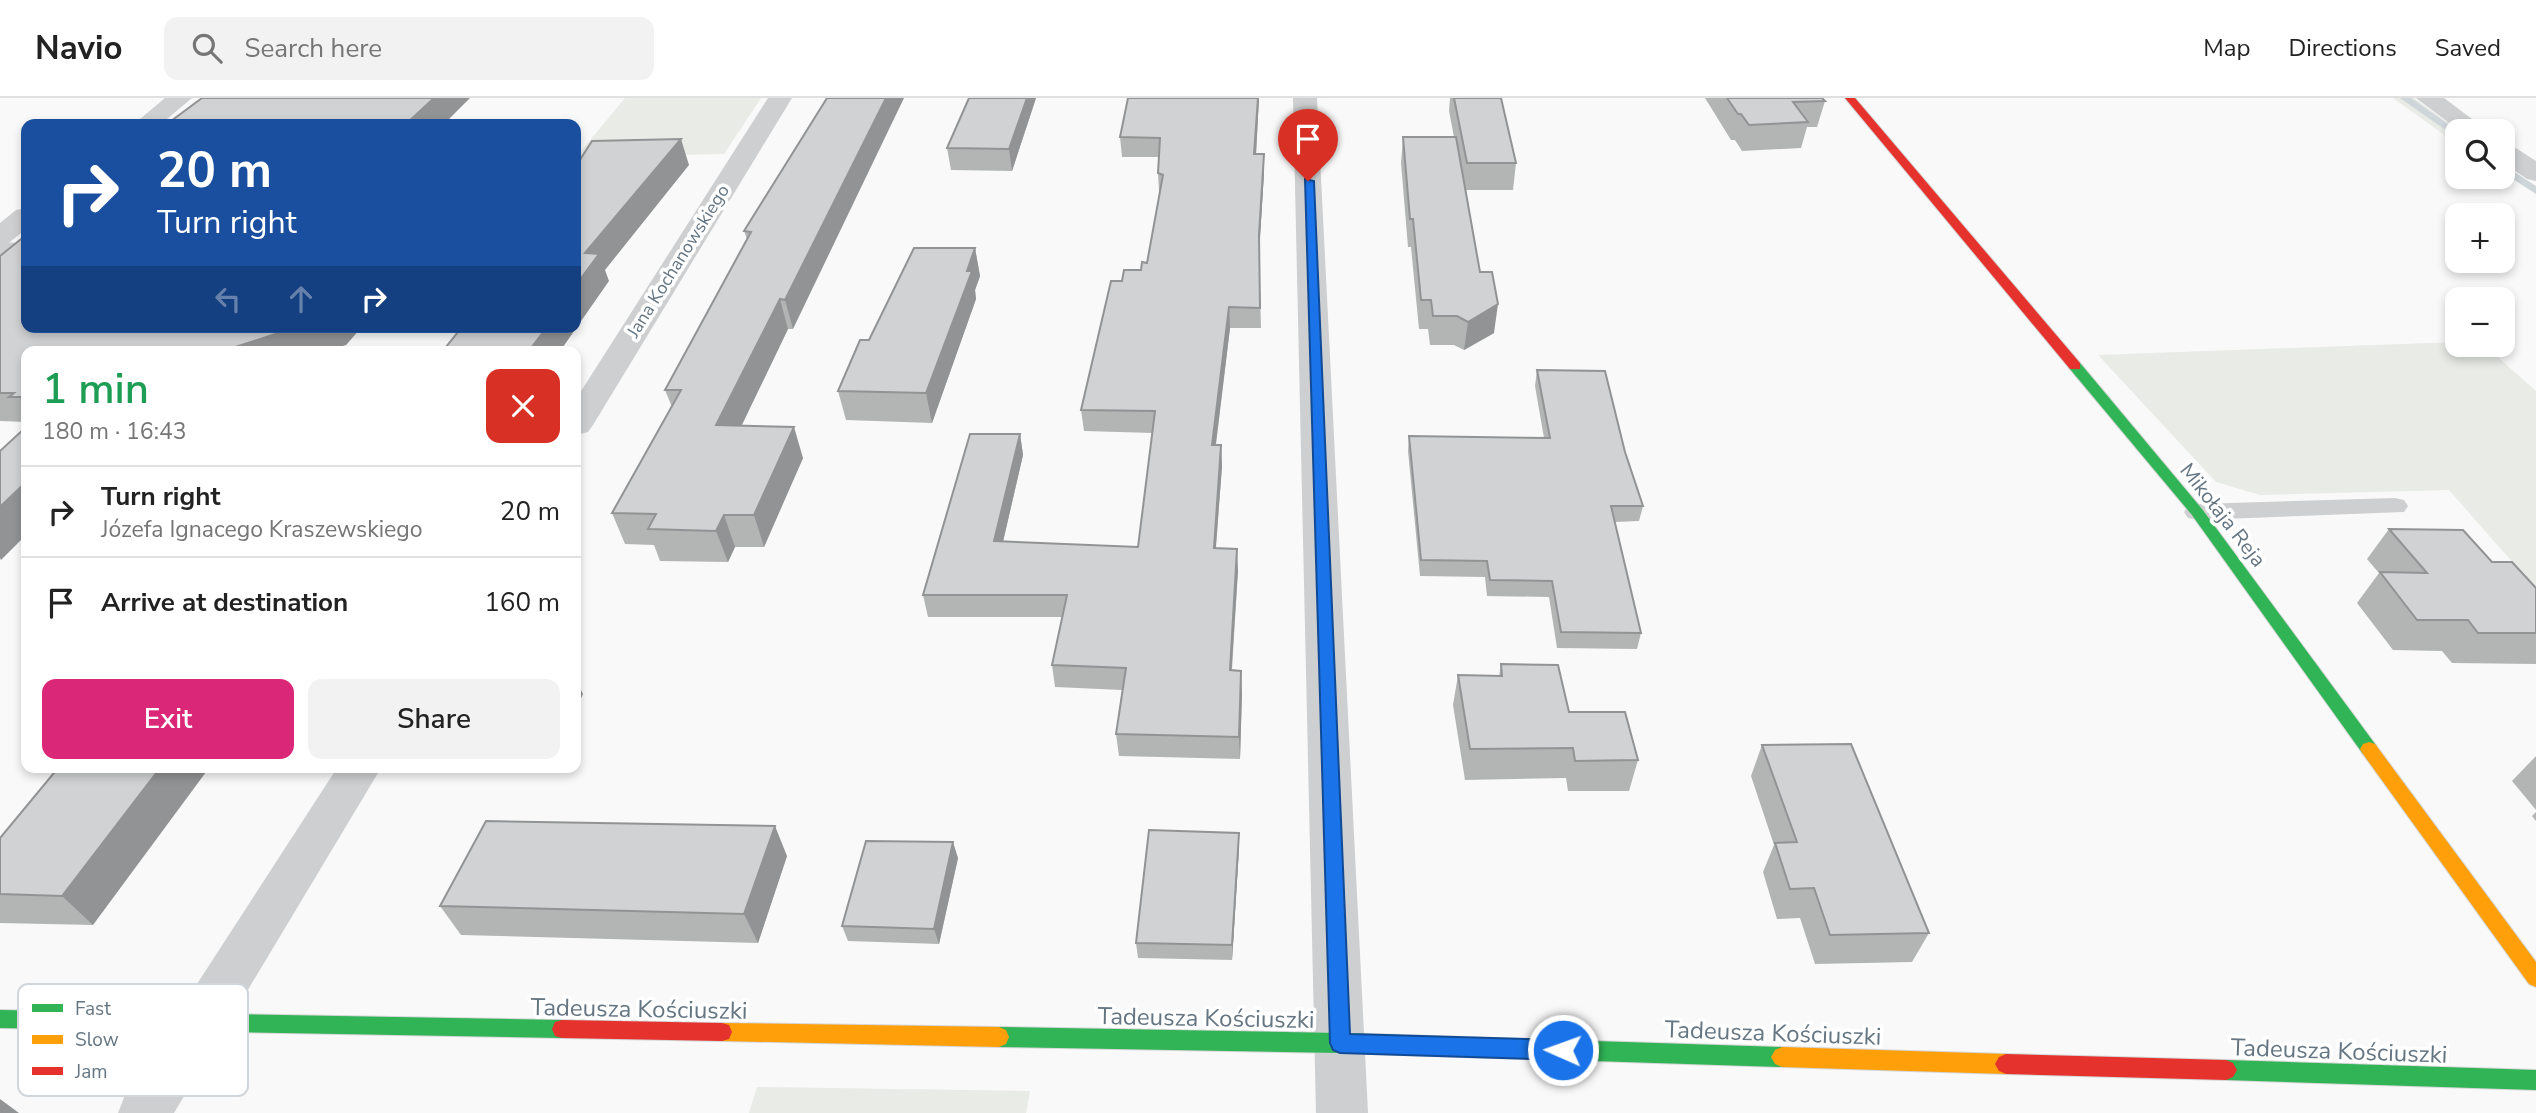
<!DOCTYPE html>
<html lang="en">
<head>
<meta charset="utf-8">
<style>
	:root { --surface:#fff; --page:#f2f2f2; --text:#222; --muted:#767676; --line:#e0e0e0; --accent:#db2777 }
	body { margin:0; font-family:"Nunito Sans",sans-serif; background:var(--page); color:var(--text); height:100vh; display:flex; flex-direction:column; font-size:26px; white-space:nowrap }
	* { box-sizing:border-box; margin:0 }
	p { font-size:23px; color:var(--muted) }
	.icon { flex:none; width:38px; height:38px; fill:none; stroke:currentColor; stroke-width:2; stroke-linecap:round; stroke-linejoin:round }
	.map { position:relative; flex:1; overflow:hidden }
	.sheet { position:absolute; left:21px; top:248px; width:560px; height:427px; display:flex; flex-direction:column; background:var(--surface); border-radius:14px; box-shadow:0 4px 10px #0003 }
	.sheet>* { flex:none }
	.guide { position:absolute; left:21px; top:21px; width:560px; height:214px; border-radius:14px; box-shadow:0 4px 10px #0003; background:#1a4fa0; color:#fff; overflow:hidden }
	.tools { position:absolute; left:2445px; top:21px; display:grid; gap:14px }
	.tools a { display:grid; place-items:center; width:70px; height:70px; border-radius:14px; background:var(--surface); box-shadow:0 4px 10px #0003; font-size:35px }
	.pin { position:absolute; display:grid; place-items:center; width:60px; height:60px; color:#fff; margin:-72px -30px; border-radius:50% 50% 50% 0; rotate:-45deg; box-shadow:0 0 7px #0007 }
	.pin .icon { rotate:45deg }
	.me { position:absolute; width:77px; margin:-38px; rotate:272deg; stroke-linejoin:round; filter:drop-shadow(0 0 5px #0008) }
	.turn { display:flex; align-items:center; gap:24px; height:147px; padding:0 21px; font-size:32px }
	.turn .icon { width:91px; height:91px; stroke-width:2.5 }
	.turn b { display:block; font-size:49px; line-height:60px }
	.lanes { display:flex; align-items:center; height:66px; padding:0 21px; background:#0003; justify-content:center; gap:35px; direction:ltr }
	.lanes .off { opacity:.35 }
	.round { display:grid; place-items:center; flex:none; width:74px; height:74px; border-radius:14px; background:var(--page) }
	.head { display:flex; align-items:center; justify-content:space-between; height:119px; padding:0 21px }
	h1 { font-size:42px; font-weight:600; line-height:52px; color:#1e9e55 }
	.primary-button { display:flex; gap:14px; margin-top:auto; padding:14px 21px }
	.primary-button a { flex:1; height:80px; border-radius:14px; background:var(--accent); color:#fff; font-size:28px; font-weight:600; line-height:80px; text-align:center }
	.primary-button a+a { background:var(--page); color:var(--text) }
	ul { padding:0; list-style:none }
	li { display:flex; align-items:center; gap:21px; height:91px; padding:0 21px; border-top:2px solid var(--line) }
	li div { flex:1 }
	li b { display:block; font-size:26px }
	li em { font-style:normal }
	header { display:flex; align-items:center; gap:42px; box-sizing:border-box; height:98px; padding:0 35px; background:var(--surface); border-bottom:2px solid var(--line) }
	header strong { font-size:33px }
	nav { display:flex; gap:38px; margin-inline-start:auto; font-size:24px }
	.search { width:490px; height:63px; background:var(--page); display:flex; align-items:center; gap:18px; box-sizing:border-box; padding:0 24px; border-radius:14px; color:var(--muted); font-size:26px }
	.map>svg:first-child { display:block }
	.green { fill:#e8ebe6 }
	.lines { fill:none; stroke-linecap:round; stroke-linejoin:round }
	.stream { fill:#ced6d9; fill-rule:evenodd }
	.fast-casing { stroke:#d5d6d7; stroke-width:2 }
	.slow-casing { stroke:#d5d6d7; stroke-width:2 }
	.jam-casing { stroke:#d5d6d7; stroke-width:2 }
	.lane { fill:#cecfd0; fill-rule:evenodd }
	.street { fill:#cecfd0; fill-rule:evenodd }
	.fast { fill:#30b455; fill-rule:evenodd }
	.slow { fill:#ff9f0a; fill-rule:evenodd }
	.jam { fill:#e5322d; fill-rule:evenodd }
	.wall { fill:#b3b5b5 }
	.shaded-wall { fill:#929394 }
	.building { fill:#d0d2d3; stroke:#929394; stroke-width:2 }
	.route { fill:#1a73e8; stroke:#114b97; stroke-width:2 }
	.labels { text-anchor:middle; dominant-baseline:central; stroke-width:7; stroke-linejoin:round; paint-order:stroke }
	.far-street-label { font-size:18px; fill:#657683; stroke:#fff }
	.street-label { font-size:21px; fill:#657683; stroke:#fff }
	.near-street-label { font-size:24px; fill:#657683; stroke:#fff }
	.key { fill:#fff; stroke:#d1d6da; stroke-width:2 }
	.key-label { font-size:19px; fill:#657683 }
</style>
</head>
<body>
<header>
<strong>Navio</strong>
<div class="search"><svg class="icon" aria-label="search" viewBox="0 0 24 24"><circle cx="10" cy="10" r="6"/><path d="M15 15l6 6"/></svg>Search here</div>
<nav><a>Map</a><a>Directions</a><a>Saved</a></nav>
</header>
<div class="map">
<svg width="2536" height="1015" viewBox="0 0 2536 1015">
	<rect width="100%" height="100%" fill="#f9f9f9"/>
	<g class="green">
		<path d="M625 0H761L724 56 576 59Z"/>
		<path d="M2393 0H2414L2460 33H2457V46Z"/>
		<path d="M2457 244V247H2484L2536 293V491L2449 392 2260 397 2216 384 2098 257Z"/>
		<path d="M757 989 1030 993 1026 1015H749Z"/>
	</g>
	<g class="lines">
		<g class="stream">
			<path d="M2400 0H2411L2458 33 2457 40Z"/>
			<path d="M2502 66 2536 88V96L2502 74Z"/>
		</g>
		<defs>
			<g id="fast">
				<path d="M2075 264 2080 265 2202 411 2375 646 2378 651 2375 656H2363L2192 417 2070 271 2069 268Z"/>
				<path d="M0 912 562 922 569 924 572 931 569 938 562 940 0 930Z"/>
				<path d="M999 929 1340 935 1782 949 1789 952 1793 959 1789 966 1782 969 1340 955 999 949 992 946 989 939 992 932Z"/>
				<path d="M2226 962 2536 972V992L2226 982 2219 979 2215 972 2219 965Z"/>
			</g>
			<g id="slow">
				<path d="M2369 644 2375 646 2536 864V889L2529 886 2363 656 2360 651 2363 646Z"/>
				<path d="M722 925 999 929 1006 932 1009 939 1006 946 999 949 722 943 715 941 712 934 715 927Z"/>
				<path d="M1782 949 2006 956 2013 959 2017 966 2013 973 2006 976 1782 969 1775 966 1771 959 1775 952Z"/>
			</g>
			<g id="jam">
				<path d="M1845 0H1855L2080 265V271H2070Z"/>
				<path d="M562 922 722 925 729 927 732 934 729 941 722 943 562 940 555 938 552 931 555 924Z"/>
				<path d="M2006 956 2226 962 2233 965 2237 972 2233 979 2226 982 2006 976 1999 973 1995 966 1999 959Z"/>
			</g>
		</defs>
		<use href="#fast" class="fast-casing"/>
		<use href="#slow" class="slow-casing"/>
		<use href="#jam" class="jam-casing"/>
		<g class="lane">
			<path d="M0 144 26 145V157L0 156Z"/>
			<path d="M2395 400 2404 402 2408 408 2404 414 2197 422 2188 420 2184 414 2188 408 2197 406Z"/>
		</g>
		<g class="street">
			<path d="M165 0H192L161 26H134Z"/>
			<path d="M768 0H792L593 327 588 334 576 337V301Z"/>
			<path d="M1293 0H1317L1368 1015H1316Z"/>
			<path d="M2416 0H2444L2488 33H2460Z"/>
			<path d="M2502 44 2511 47 2536 63V83L2527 81 2502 64Z"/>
			<path d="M26 110V131L10 144 0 146V125L16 112Z"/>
			<path d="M337 670H381L174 1015H118L125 997Z"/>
		</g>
		<use href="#fast" class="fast"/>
		<use href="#slow" class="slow"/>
		<use href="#jam" class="jam"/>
	</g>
	<g class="wall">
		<path d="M827 0 793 231H788L741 328 803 360 764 449H735L728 464 660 463 654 447 625 446 612 415 672 309 665 292 747 141 744 133Z"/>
		<path d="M1036 0 1012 73 951 72 947 50Z"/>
		<path d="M1128 0H1259L1256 56H1264V75L1259 153 1261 230H1230L1216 347H1221L1222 368 1216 450 1238 472 1232 572 1242 595 1240 661 1119 658 1116 636 1122 592 1055 589 1052 567 1062 519H928L923 497 1020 336 1023 357 1003 444 1138 449 1153 335 1084 333 1081 312 1122 183 1141 172 1147 165 1160 95 1159 94 1158 75 1159 59H1122L1120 39Z"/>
		<path d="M1450 0H1501L1516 65 1513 92H1466L1480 174 1494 235 1464 252 1454 247H1430L1428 231H1419L1411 149H1408L1401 65 1403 39H1454L1449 13Z"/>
		<path d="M1705 0H1822L1825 3 1817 29H1807L1801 50 1742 53 1735 42H1731Z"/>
		<path d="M975 150 980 178 975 192 976 201 932 325 846 322 838 293 869 242Z"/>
		<path d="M0 158 26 229H399L387 233 359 232 346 247 26 254V324L0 323Z"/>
		<path d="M1537 272 1625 354 1643 408 1639 423 1615 424 1641 535 1637 551 1557 550 1549 499 1487 498 1485 479 1420 478 1408 353 1409 338 1544 340 1535 288Z"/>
		<path d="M2389 431 2492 464 2536 490V566L2452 565 2442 553 2393 552 2357 505 2379 475 2367 461Z"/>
		<path d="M1501 566 1638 662 1629 693H1568L1566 680 1465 682 1453 607 1458 577 1499 578Z"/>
		<path d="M1762 647 1929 835 1912 864 1815 866 1800 820 1777 821 1763 774 1774 747 1751 678Z"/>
		<path d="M2536 658V712L2512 683Z"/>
		<path d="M58 670 93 827 0 825V740Z"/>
		<path d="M2536 714V723L2532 718Z"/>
		<path d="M1239 735V750L1232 862 1138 860 1136 845Z"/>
		<path d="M787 758 758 845 461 837 440 808Z"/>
		<path d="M958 760 939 846 848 843 842 828Z"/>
	</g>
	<g class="shaded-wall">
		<path d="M434 0H470L444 26H406Z"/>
		<path d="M886 0H904L793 231 785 202Z"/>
		<path d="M1027 0H1036L1012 73 1009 51Z"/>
		<path d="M1258 0H1259L1255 75 1254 56Z"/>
		<path d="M681 41 689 67 605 172 609 183 563 249 564 251 562 254H528L547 229H576V187L585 155Z"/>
		<path d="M1264 56V75L1259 157V137Z"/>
		<path d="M975 150 980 178 975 192 976 201 932 325 926 295Z"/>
		<path d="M780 201 788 231 727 358 716 327Z"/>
		<path d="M1498 206 1494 235 1464 252 1468 224Z"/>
		<path d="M1229 209 1230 230 1213 368 1212 347Z"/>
		<path d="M297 229H358L359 232 346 247 324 254H220Z"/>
		<path d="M385 229H399L387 233Z"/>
		<path d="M794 329 803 360 764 449 754 417Z"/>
		<path d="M1020 336 1023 357 998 465 994 443Z"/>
		<path d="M1221 347 1222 368 1214 472V450Z"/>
		<path d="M26 384V437L1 462 0 460V409Z"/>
		<path d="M724 417 735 449 728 464 716 433Z"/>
		<path d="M1237 451 1238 472 1230 594V572Z"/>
		<path d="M1241 573 1242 595 1240 661 1239 639Z"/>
		<path d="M576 582 583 596 576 611Z"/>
		<path d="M160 670H209L93 827 62 798Z"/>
		<path d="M775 728 787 758 758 845 744 816Z"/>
		<path d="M1239 735V750L1232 862V847Z"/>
		<path d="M953 744 958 760 939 846 934 831Z"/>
		<path d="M0 1001 19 1015H0Z"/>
	</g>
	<g class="building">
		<path d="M202 0H434L406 26H167Z"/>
		<path d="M827 0H886L785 202 780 201 716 327 794 329 754 417H724L716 433 648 431 656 416 612 415 681 292H665L751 134 744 133Z"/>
		<path d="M969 0H1027L1009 51 947 50Z"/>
		<path d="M1128 0H1258L1254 56H1264L1259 137 1260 210 1229 209 1212 347H1221L1214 450 1237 451 1230 572 1241 573 1239 639 1116 636 1126 570 1052 567 1067 497H923L970 336H1020L994 443 1138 449 1155 313 1081 312 1111 183H1122L1124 172H1141L1142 164 1147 165 1163 77 1158 75 1160 40 1120 39Z"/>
		<path d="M1454 0H1501L1516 65H1467Z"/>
		<path d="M1727 0H1822L1825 3 1793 4 1808 24 1749 27 1741 16H1738Z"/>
		<path d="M1403 39H1456L1480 174H1492L1498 206 1468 224 1457 218H1433L1431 202H1421L1413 121H1410Z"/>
		<path d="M681 41 585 155 599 156 576 187V68L592 43Z"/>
		<path d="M26 137V229H297L220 254H26V299H9L14 295H0V158Z"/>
		<path d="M914 150H975L967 173H972L926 295 838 293 860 242H869Z"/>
		<path d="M462 229H547L528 254H442Z"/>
		<path d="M1537 272 1605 273 1625 354 1643 408H1611L1641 535 1561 534 1552 483 1490 482 1487 463 1421 462 1409 338 1550 340Z"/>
		<path d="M26 329V384L0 409V353Z"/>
		<path d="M2389 431 2463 432 2492 464H2512L2536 490V535H2478L2468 522H2417L2380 474 2427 475Z"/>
		<path d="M1501 566 1558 567 1569 614H1625L1638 662 1575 663 1573 650 1470 651 1458 577 1502 578Z"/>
		<path d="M1851 646 1929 835 1830 837 1814 790 1790 791 1775 745 1797 744 1762 647Z"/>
		<path d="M58 670H160L62 798 0 796V740Z"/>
		<path d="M486 723 775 728 744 816 440 808Z"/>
		<path d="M1149 732 1239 735 1232 847 1136 845Z"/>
		<path d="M866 743 953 744 934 831 842 828Z"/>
	</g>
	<path class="route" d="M1305 81 1314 83 1350 936 1563 942 1570 945 1573 952 1570 959 1563 962 1340 955 1333 952 1330 945Z"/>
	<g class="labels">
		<g class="far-street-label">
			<text transform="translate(678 163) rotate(-58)">Jana Kochanowskiego</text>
		</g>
		<g class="street-label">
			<text transform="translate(2223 417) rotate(52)">Mikołaja Reja</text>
		</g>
		<g class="near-street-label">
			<text transform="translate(639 911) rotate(1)">Tadeusza Kościuszki</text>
			<text transform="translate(1206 920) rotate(1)">Tadeusza Kościuszki</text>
			<text transform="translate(1773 935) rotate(2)">Tadeusza Kościuszki</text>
			<text transform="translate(2339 953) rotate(2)">Tadeusza Kościuszki</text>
		</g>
	</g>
	<rect x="18" y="886" width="230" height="112" rx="10" class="key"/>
	<rect x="32" y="906" width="31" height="8" fill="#30b455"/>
	<rect x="32" y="937" width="31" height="9" fill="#ff9f0a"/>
	<rect x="32" y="969" width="31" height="8" fill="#e5322d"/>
	<g class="key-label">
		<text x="75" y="917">Fast</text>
		<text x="75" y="948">Slow</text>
		<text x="75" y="980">Jam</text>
	</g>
</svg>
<div class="tools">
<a><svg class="icon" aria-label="search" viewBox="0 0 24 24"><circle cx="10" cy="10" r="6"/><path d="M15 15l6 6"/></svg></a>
<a>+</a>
<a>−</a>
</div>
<div class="pin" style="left:1308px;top:83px;background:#d93025"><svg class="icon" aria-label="arrive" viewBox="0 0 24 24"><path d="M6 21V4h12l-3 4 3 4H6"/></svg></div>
<svg class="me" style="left:1563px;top:952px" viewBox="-20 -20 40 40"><circle r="17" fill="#1a73e8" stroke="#fff" stroke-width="3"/><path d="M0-11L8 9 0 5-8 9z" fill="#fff"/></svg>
<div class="guide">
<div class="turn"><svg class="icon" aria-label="right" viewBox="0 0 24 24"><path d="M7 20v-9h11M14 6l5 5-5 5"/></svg><div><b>20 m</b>Turn right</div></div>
<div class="lanes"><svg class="icon off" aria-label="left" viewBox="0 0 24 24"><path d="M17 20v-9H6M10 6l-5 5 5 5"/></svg><svg class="icon off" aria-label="ahead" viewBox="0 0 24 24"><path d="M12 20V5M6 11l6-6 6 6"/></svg><svg class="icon" aria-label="right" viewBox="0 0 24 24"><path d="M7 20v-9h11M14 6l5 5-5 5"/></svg></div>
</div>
<section class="sheet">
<div class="head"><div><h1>1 min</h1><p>180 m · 16:43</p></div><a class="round" style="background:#d93025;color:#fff"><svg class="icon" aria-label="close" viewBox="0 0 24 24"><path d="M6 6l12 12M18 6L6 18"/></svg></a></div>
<ul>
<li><svg class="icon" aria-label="right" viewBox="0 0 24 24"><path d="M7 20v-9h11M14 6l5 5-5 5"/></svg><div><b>Turn right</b><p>Józefa Ignacego Kraszewskiego</p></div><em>20 m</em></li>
<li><svg class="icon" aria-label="arrive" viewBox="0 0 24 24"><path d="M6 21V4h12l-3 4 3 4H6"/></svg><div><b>Arrive at destination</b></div><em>160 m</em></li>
</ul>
<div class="primary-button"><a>Exit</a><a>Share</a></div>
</section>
</div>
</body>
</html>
